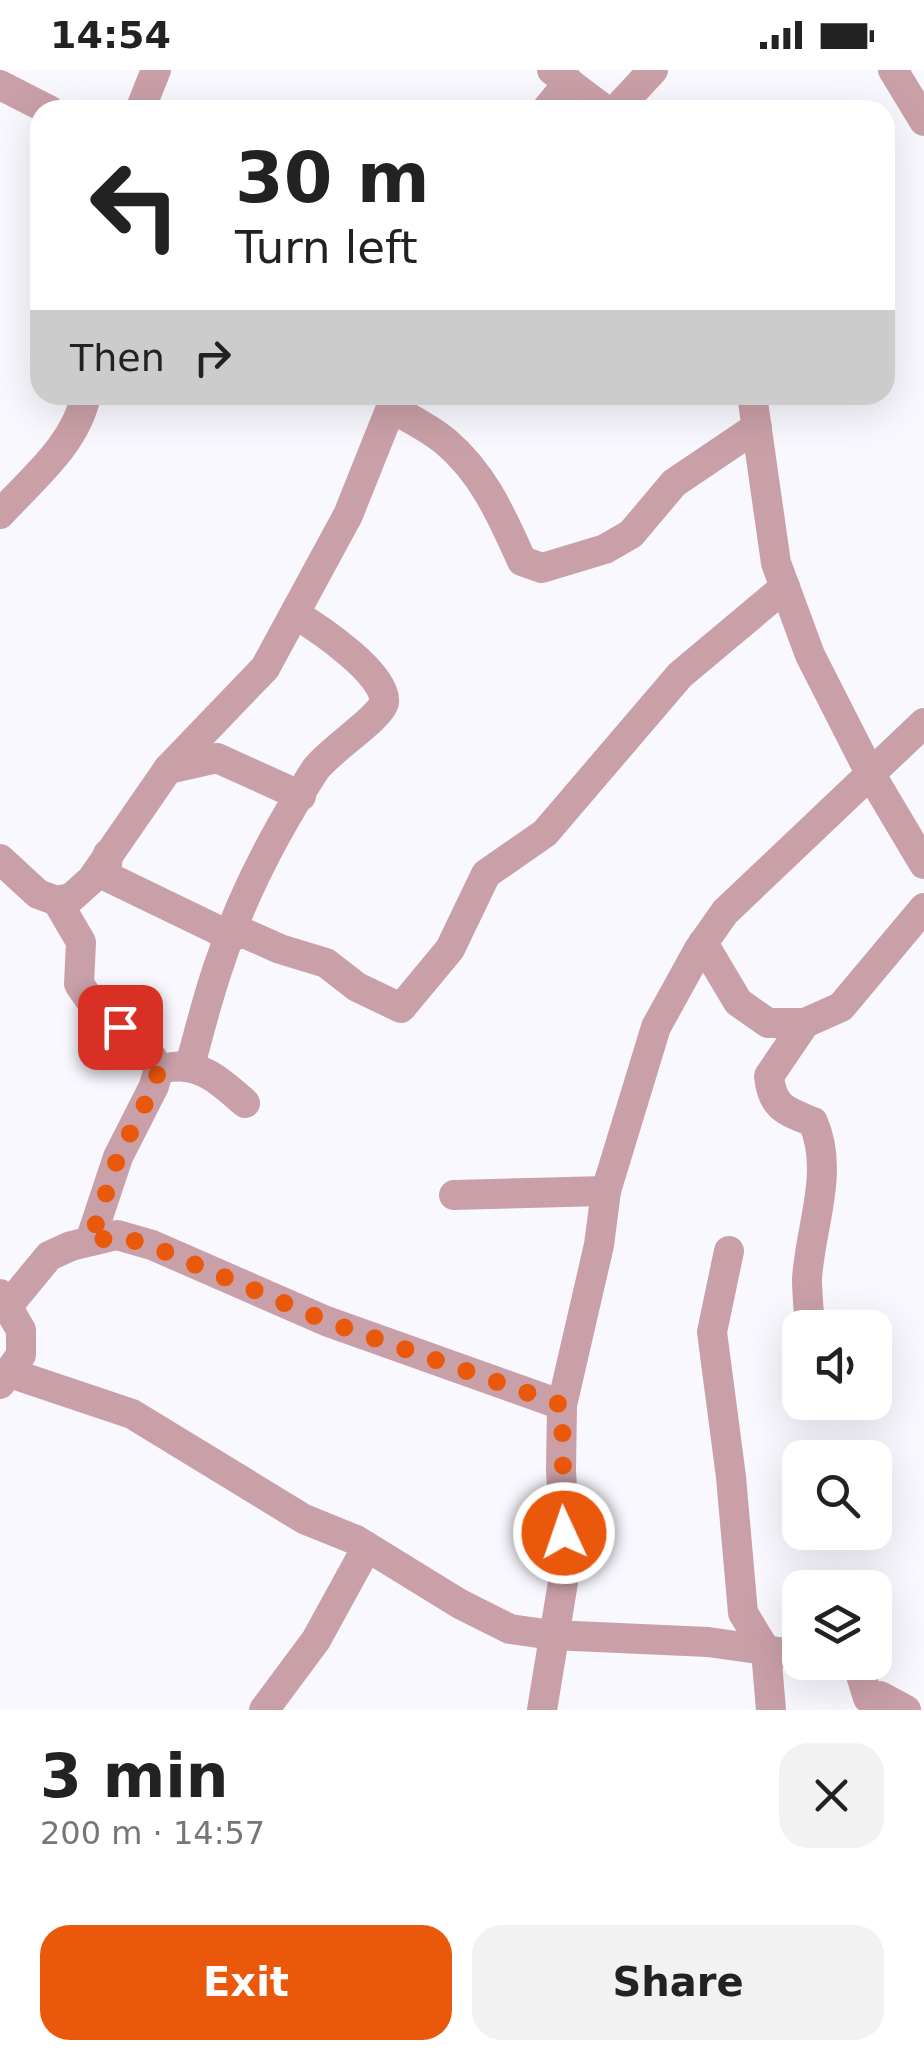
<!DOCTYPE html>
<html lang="en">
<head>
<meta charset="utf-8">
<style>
	:root { --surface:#fff; --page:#f2f2f2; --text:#222; --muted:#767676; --accent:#ea580c }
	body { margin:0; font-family:"DejaVu Sans",sans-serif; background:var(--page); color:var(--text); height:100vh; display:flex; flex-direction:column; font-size:38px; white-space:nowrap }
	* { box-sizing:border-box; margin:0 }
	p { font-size:32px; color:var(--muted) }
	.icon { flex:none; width:55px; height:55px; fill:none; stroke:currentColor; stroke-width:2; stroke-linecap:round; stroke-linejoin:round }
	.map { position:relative; height:1640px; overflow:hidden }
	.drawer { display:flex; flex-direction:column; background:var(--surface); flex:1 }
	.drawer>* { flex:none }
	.hud { position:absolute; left:30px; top:30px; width:865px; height:305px; border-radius:30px; box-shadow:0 10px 40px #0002; background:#fff; color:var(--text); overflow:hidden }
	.controls { position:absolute; left:782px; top:1240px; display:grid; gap:20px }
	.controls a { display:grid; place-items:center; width:110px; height:110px; border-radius:20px; background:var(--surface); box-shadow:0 10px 40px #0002; font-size:50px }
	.pin { position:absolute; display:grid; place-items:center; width:85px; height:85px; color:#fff; margin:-42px; border-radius:20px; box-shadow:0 5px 15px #0006 }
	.me { position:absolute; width:110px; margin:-55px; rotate:357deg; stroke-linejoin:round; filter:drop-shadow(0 0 8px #0008) }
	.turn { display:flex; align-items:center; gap:35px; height:210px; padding:0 40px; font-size:45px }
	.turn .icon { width:130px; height:130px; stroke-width:2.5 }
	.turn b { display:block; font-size:70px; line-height:85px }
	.then { display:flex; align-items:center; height:95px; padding:0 40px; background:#0003; gap:20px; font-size:38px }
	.round { display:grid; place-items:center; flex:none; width:105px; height:105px; border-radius:30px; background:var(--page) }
	.headline { display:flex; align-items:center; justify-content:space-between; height:170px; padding:0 40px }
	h1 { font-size:60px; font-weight:700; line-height:75px }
	.button { display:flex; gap:20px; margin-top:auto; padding:20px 40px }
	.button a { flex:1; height:115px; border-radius:30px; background:var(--accent); color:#fff; font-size:40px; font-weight:700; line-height:115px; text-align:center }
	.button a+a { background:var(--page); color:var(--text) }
	.status { display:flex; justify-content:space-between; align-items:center; height:70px; padding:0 50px; background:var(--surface); direction:ltr }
	.status svg { height:28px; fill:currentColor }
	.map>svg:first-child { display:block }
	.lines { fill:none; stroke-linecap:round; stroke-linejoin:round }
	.minor { stroke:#caa0a8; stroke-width:30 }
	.route { stroke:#ea580c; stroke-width:18; stroke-dasharray:0 32.4 }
</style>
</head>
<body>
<div class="status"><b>14:54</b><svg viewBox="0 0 49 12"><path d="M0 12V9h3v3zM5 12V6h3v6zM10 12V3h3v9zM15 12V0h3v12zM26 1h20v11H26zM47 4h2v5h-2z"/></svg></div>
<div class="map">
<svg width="924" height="1640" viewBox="0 0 924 1640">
	<rect width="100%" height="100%" fill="#faf8ff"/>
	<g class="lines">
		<g class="minor">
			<path d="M552 0 605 40"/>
			<path d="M893 0 924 51"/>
			<path d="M0 15 49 40"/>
			<path d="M140 40 156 0"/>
			<path d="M546 40 569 12"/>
			<path d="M616 40 653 0"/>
			<path d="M752 325 776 493 810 585 871 705 924 794"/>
			<path d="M393 339C411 349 431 359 446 372 484 404 502 447 522 491L542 498 605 479 631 464 674 413 757 357"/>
			<path d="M0 444C33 408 76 374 86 325"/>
			<path d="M168 699 217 688 301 726"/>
			<path d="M108 784 106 806 230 866 244 863 280 879 326 893 357 917 401 938 450 879 486 804 545 763 680 605 785 517"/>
			<path d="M0 789 38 824 57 831 71 828 92 809 168 699 265 598 348 445 396 325"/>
			<path d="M57 831 81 872 79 914 99 943 141 971 159 998 154 1016 118 1087 90 1171"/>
			<path d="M703 873 738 932 768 953H805L841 937 924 838"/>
			<path d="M805 953 769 1006C772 1038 786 1041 813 1052 835 1102 810 1157 807 1209 807 1225 809 1242 810 1258"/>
			<path d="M190 995C200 960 208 925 220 892 242 825 277 759 315 700 327 682 383 646 384 632 387 604 318 558 295 544"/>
			<path d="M172 997C202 993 223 1014 245 1033"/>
			<path d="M454 1125 606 1121"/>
			<path d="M729 1181 712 1262 731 1407 743 1543 766 1581 771 1640"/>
			<path d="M0 1224 21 1260V1285L0 1314"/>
			<path d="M7 1237 49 1186 71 1176 117 1165 152 1175 326 1251 562 1335"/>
			<path d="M7 1302 132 1344 304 1449 356 1470 460 1534 510 1559 552 1565 708 1572 800 1585"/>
			<path d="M857 1592 868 1628 880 1626 906 1640"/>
			<path d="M264 1640 316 1570 367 1477"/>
			<path d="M542 1640 566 1494 561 1400 562 1335 599 1175 606 1121 656 957 699 879 725 842 924 653"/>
		</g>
	</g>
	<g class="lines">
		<path class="route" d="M120 957 141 971 159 998 154 1016 118 1087 90 1172 118 1166 152 1176 326 1251 562 1335 564 1463"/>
	</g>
</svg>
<div class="controls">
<a><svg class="icon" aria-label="sound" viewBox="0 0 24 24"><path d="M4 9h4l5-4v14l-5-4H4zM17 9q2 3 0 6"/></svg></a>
<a><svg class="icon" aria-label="search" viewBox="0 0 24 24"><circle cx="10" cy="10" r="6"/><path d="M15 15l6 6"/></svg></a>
<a><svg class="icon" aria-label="layers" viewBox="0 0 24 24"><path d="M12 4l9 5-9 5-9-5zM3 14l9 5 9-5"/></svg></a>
</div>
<div class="pin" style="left:120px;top:957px;background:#d93025"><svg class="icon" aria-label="arrive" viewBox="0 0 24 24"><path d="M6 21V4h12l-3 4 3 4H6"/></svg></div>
<svg class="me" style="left:564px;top:1463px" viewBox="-20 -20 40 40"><circle r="17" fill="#ea580c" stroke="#fff" stroke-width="3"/><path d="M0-11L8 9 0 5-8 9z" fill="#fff"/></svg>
<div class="hud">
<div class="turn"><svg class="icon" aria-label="left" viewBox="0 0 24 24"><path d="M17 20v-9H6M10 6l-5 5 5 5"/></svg><div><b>30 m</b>Turn left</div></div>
<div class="then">Then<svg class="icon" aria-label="right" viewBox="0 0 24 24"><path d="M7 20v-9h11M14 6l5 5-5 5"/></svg></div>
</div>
</div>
<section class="drawer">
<div class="headline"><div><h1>3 min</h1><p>200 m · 14:57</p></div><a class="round"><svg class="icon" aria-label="close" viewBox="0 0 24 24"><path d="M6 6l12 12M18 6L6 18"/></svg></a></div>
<div class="button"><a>Exit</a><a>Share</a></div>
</section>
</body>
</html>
